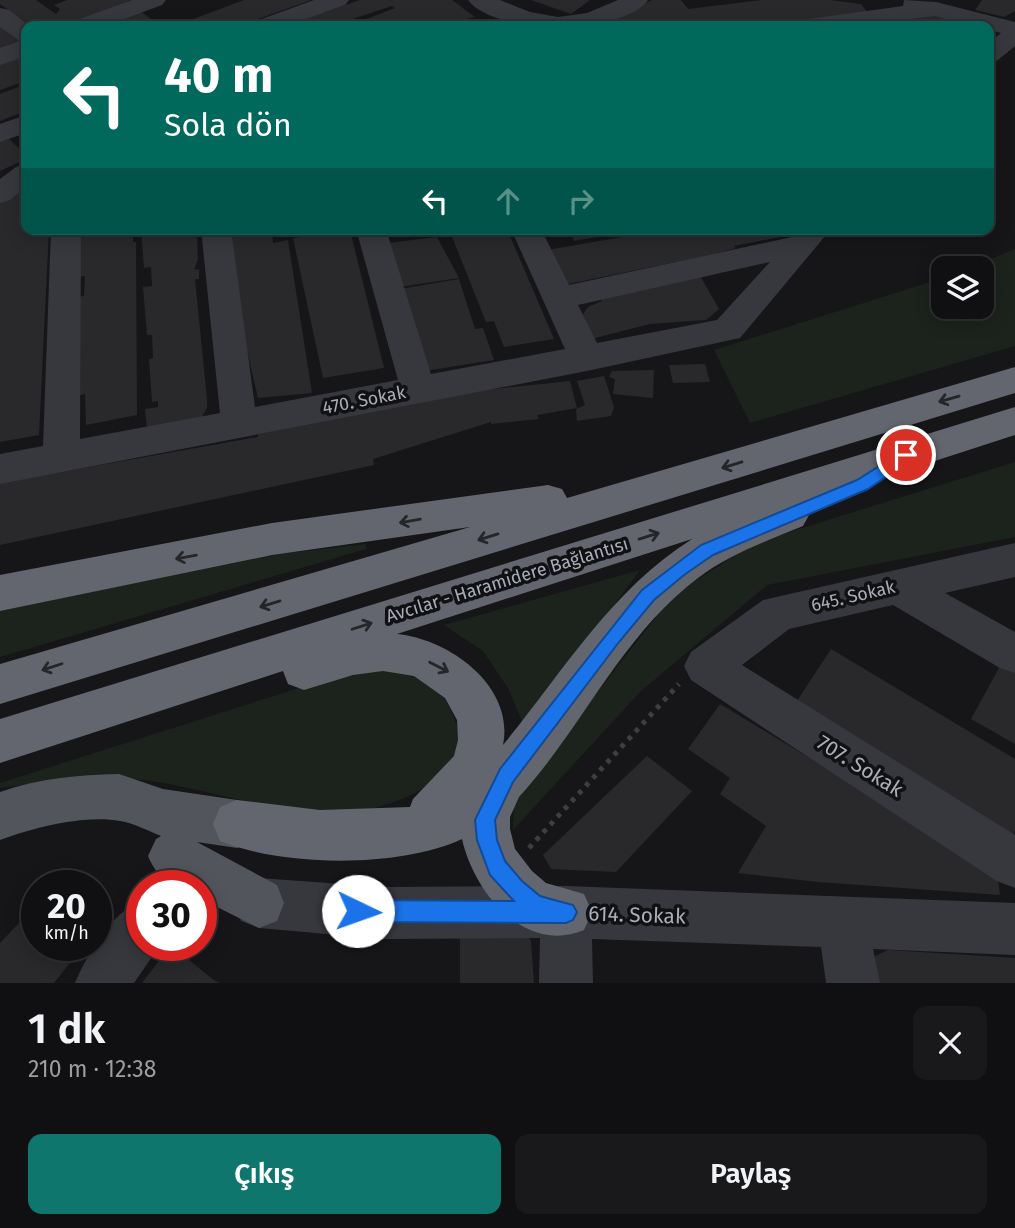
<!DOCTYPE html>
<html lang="tr">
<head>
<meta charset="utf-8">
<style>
	:root { --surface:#101012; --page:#19191b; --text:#f1f3f6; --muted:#9c9d9f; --line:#303032; --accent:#0f766e }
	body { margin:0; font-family:"Fira Sans",sans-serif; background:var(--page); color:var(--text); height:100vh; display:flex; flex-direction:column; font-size:26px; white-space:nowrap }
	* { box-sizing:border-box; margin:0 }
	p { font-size:23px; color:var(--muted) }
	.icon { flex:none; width:38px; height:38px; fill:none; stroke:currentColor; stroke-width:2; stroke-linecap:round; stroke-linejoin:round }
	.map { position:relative; height:983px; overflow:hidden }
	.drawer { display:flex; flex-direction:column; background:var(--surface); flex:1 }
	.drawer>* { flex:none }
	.banner { position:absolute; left:21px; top:21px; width:973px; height:214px; border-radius:14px; box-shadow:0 4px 18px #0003,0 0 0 2px var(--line); background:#00695c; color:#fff; overflow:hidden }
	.fabs { position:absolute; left:931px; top:256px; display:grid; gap:14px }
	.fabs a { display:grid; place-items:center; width:63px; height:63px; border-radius:14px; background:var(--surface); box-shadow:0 4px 18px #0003,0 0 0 2px var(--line); font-size:35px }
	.speed { position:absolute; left:21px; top:870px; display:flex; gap:14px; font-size:35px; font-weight:700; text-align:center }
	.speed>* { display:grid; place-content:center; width:91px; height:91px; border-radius:50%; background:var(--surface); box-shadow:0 4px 18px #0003,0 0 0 2px var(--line); line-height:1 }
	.speed small { font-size:18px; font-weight:400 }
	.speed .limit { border:10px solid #d22; background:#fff; color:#111 }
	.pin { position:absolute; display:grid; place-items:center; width:60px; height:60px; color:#fff; margin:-30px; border:4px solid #fff; border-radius:50%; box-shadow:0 2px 7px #0007 }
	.me { position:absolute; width:77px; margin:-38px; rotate:93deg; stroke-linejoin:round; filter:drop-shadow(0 0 5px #0008) }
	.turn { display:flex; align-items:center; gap:24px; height:147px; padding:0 28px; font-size:32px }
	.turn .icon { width:91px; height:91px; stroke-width:2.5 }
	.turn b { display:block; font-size:49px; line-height:60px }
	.lanes { display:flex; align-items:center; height:66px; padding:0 28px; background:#0003; justify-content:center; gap:35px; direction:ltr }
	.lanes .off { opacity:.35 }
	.round { display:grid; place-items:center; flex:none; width:74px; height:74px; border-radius:14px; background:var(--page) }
	.headline { display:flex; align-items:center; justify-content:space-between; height:119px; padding:0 28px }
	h1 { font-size:42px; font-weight:600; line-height:52px }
	.button { display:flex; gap:14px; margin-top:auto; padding:14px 28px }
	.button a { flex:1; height:80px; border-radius:14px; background:var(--accent); color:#fff; font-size:28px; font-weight:600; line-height:80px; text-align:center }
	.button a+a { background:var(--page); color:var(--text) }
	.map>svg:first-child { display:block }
	.green { fill:#1c231d }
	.building { fill:#29292c }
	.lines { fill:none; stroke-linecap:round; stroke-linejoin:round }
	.path { stroke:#3d3f44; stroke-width:5; stroke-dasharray:4.5 6; stroke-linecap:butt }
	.minor { fill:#37383d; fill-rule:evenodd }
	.major { fill:#53555c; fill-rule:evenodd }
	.highway { fill:#63666e; fill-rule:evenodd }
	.oneway { stroke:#26262a }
	.route { fill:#1a73e8; stroke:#114b97; stroke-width:2 }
	.labels { text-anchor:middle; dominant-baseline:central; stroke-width:7; stroke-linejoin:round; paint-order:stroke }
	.street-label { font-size:18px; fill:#a8adb8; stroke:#111113 }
	.near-street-label { font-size:21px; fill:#a8adb8; stroke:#111113 }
</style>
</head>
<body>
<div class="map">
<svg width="1015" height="983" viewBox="0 0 1015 983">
	<rect width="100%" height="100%" fill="#161618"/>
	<g class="green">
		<path d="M1015 249V346L750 423 714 350 943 278V306H982V268H969Z"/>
		<path d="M1015 462V537L767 585 640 692 513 830 514 799 674 594 757 542Z"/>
		<path d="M366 544V549L0 657V611L252 557Z"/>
		<path d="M640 570 524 726 508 688 483 651 444 625Z"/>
		<path d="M362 668C382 670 412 669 429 681 438 687 447 701 451 711 478 765 424 794 378 807 307 828 215 788 143 780 95 775 47 782 0 788V783Z"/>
	</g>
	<g class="building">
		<path d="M0 0H36L56 14 60 9 54 5 67 0H131L69 26H31L0 4Z"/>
		<path d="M244 0H311L239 26H175Z"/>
		<path d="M360 0H452L475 17 432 26H348L395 8 392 6 332 26H285Z"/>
		<path d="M531 0H590L571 14Z"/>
		<path d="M652 0H681L688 9 762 0H830L861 4 869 14 750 26H590L613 19Z"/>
		<path d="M982 0H1015V11L1004 17 975 10Z"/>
		<path d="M139 10 160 26H94Z"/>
		<path d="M925 14 971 24 850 26V25Z"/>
		<path d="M0 26 22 40 21 42 0 50Z"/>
		<path d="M26 54V81L0 90V63Z"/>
		<path d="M26 84V111L0 121V94Z"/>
		<path d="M7 137 26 155V159L0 171V140Z"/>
		<path d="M26 179V229H49L39 435 0 442V200Z"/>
		<path d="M79 229H133V242H136L137 415 86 425 85 394 77 396 76 297 84 296 85 276 78 277Z"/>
		<path d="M141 229H197L198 259 194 270 199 269V279H195L207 399V408L200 420 147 429 145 409 158 407V401L152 402 149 359 153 358 152 335H147L143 287 152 286 151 267 144 268Z"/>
		<path d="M230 229H272L273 243 288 240 312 393 258 398 244 338Z"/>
		<path d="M449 229H507L554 339 504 347 494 321 486 322Z"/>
		<path d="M570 229H631V231L574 241Z"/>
		<path d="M669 229H791L785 236 734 246 736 248 710 255 563 285 547 250Z"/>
		<path d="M350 230 384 368 323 378 293 238Z"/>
		<path d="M437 237 459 278 399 287 387 243Z"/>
		<path d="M699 274 719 309 706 320 650 324 591 339 583 314 588 307 602 301 600 298Z"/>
		<path d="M459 279 475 329 483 328 494 360 425 371 400 289Z"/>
		<path d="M705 364 710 382 673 383 669 365Z"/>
		<path d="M654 370 653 398 613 394 615 379 609 377 612 371Z"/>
		<path d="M604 376 614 407 611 416 577 421 576 409 585 405 577 381Z"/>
		<path d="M570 381 577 408 537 415 539 419 491 424V422L373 459 374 465 0 545V483L258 437V434L484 390Z"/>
		<path d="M831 649 1015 759V830L1012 838 791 710Z"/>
		<path d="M1004 659 1015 665V744L971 719Z"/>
		<path d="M720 704 997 871 1000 895 818 882 738 873 766 826 720 794 730 778 688 749Z"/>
		<path d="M647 756 692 791 616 872 551 869 543 855Z"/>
		<path d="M37 904V945H84L54 983H0V943Z"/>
		<path d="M521 927 531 941 534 983H460V928Z"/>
		<path d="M171 945 211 978 219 983H142Z"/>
		<path d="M888 950 1015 958V983H873L875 956Z"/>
	</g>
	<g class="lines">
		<path class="path" d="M529 848 679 684"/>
		<g class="minor">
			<path d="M132 0H166L162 5 105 26H71L74 21Z"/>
			<path d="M314 0H349L345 5 287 26H253L256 21Z"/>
			<path d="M468 0H500L530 12 558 17 587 13 618 0H648C623 36 493 35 468 0Z"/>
			<path d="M904 0 936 2 1015 22V46L998 60 989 63V43L1001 33 989 30V26H974L934 16 861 26H796L799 21 808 19 903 6Z"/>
			<path d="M0 8 9 10 30 26H26V56L0 65V48L20 41 0 27Z"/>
			<path d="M26 115V133L0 142V124Z"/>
			<path d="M26 164V187L10 200 0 203V179L16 167Z"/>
			<path d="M51 229H81L80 439 220 413 201 229H231L255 407 398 380 356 229H386L431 374 565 349 511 229H541L569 285 792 237 799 229H831L740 338 587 371 0 484V454L43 446ZM770 262 717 320 597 343 578 305Z"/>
			<path d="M1015 543V577L945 593 1015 632V673L1000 668 893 605 789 629 742 665 1015 835V888L997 881 691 680 684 666 691 652 763 600Z"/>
			<path d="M259 878 383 887 566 886 1015 903V955L873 949 880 983H826L821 947 592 939 593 983H539L540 938 383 939 259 928 241 921 234 903 241 885Z"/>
			<path d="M142 900V945H160L134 983H75C88 953 111 913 142 900Z"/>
		</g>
		<path class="major" d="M119 774 163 789 237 800 254 807 261 824 254 841 237 848 197 842 277 885 284 903 277 921 259 928 201 899V886C173 886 160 884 148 856L156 839 161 836C148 831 134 823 120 821 86 814 31 828 0 840V792C39 778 78 775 119 774Z"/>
		<g class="highway">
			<path d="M1015 367V393L0 704V664L470 527 272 555 0 611V575L272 523 548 485 562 489 567 498Z"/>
			<path d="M1015 407V435L802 504 809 515 803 526C767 541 729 554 698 578 621 636 583 727 519 797L510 817V829L515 849 532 871 546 883 584 894 592 912 584 930C524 955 474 892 462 839 400 868 284 867 220 841L213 824 220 807 237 800 320 810 410 807 413 799 454 756 458 740 457 720 445 698 414 676 383 671 353 675 304 690 288 684 283 671 0 763V719ZM692 539C611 590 563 672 503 745 515 686 449 639 397 634Z"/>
		</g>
	</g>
	<defs><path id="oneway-shaft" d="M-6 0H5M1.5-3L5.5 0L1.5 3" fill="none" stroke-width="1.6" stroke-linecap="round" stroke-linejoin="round" transform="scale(1.75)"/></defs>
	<g class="oneway">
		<use href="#oneway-shaft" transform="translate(949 399) rotate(164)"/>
		<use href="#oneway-shaft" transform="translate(732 465) rotate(163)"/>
		<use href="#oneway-shaft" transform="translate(410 521) rotate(170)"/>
		<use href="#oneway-shaft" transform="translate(649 536) rotate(-17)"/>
		<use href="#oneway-shaft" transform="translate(488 537) rotate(163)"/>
		<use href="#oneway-shaft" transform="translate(186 557) rotate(170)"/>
		<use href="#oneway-shaft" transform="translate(270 604) rotate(163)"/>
		<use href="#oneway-shaft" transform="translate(362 626) rotate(-18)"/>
		<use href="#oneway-shaft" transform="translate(52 667) rotate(162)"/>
		<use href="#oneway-shaft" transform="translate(439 667) rotate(27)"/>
	</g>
	<path class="route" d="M906 449 913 455 911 460 868 489 713 555 684 575 654 600 619 642 513 782 495 820 497 840 505 861 522 881 540 896 573 905 577 912 573 920 566 923 358 922 351 919 348 911 351 904 358 900 514 901 490 875 477 840 475 820 500 769 642 590 701 545 857 480Z"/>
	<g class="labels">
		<g class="street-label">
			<text transform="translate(364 400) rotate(-11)">470. Sokak</text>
			<text transform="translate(507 580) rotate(-17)">Avcılar - Haramidere Bağlantısı</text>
			<text transform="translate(853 596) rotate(-13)">645. Sokak</text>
		</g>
		<g class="near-street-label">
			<text transform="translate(860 766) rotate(32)">707. Sokak</text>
			<text transform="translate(637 915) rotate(2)">614. Sokak</text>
		</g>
	</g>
</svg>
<div class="fabs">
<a><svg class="icon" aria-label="layers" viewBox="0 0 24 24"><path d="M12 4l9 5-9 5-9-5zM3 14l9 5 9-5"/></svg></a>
</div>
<div class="speed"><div>20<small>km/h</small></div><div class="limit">30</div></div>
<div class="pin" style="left:906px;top:455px;background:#d93025"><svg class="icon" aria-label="arrive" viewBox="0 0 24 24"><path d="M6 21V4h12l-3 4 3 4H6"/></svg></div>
<svg class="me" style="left:358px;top:911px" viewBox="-20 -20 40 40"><circle r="19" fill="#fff"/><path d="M0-13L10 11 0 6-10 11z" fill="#1a73e8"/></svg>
<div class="banner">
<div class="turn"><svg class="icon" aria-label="left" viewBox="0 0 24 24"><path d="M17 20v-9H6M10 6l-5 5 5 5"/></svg><div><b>40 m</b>Sola dön</div></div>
<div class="lanes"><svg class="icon" aria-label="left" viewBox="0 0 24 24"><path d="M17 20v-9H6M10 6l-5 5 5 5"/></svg><svg class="icon off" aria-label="ahead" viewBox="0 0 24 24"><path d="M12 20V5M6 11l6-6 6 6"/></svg><svg class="icon off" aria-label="right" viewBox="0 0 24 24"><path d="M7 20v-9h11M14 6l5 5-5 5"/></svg></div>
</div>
</div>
<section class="drawer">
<div class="headline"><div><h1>1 dk</h1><p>210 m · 12:38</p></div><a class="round"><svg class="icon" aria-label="close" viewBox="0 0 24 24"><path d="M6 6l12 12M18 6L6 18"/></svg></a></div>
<div class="button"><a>Çıkış</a><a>Paylaş</a></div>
</section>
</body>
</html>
